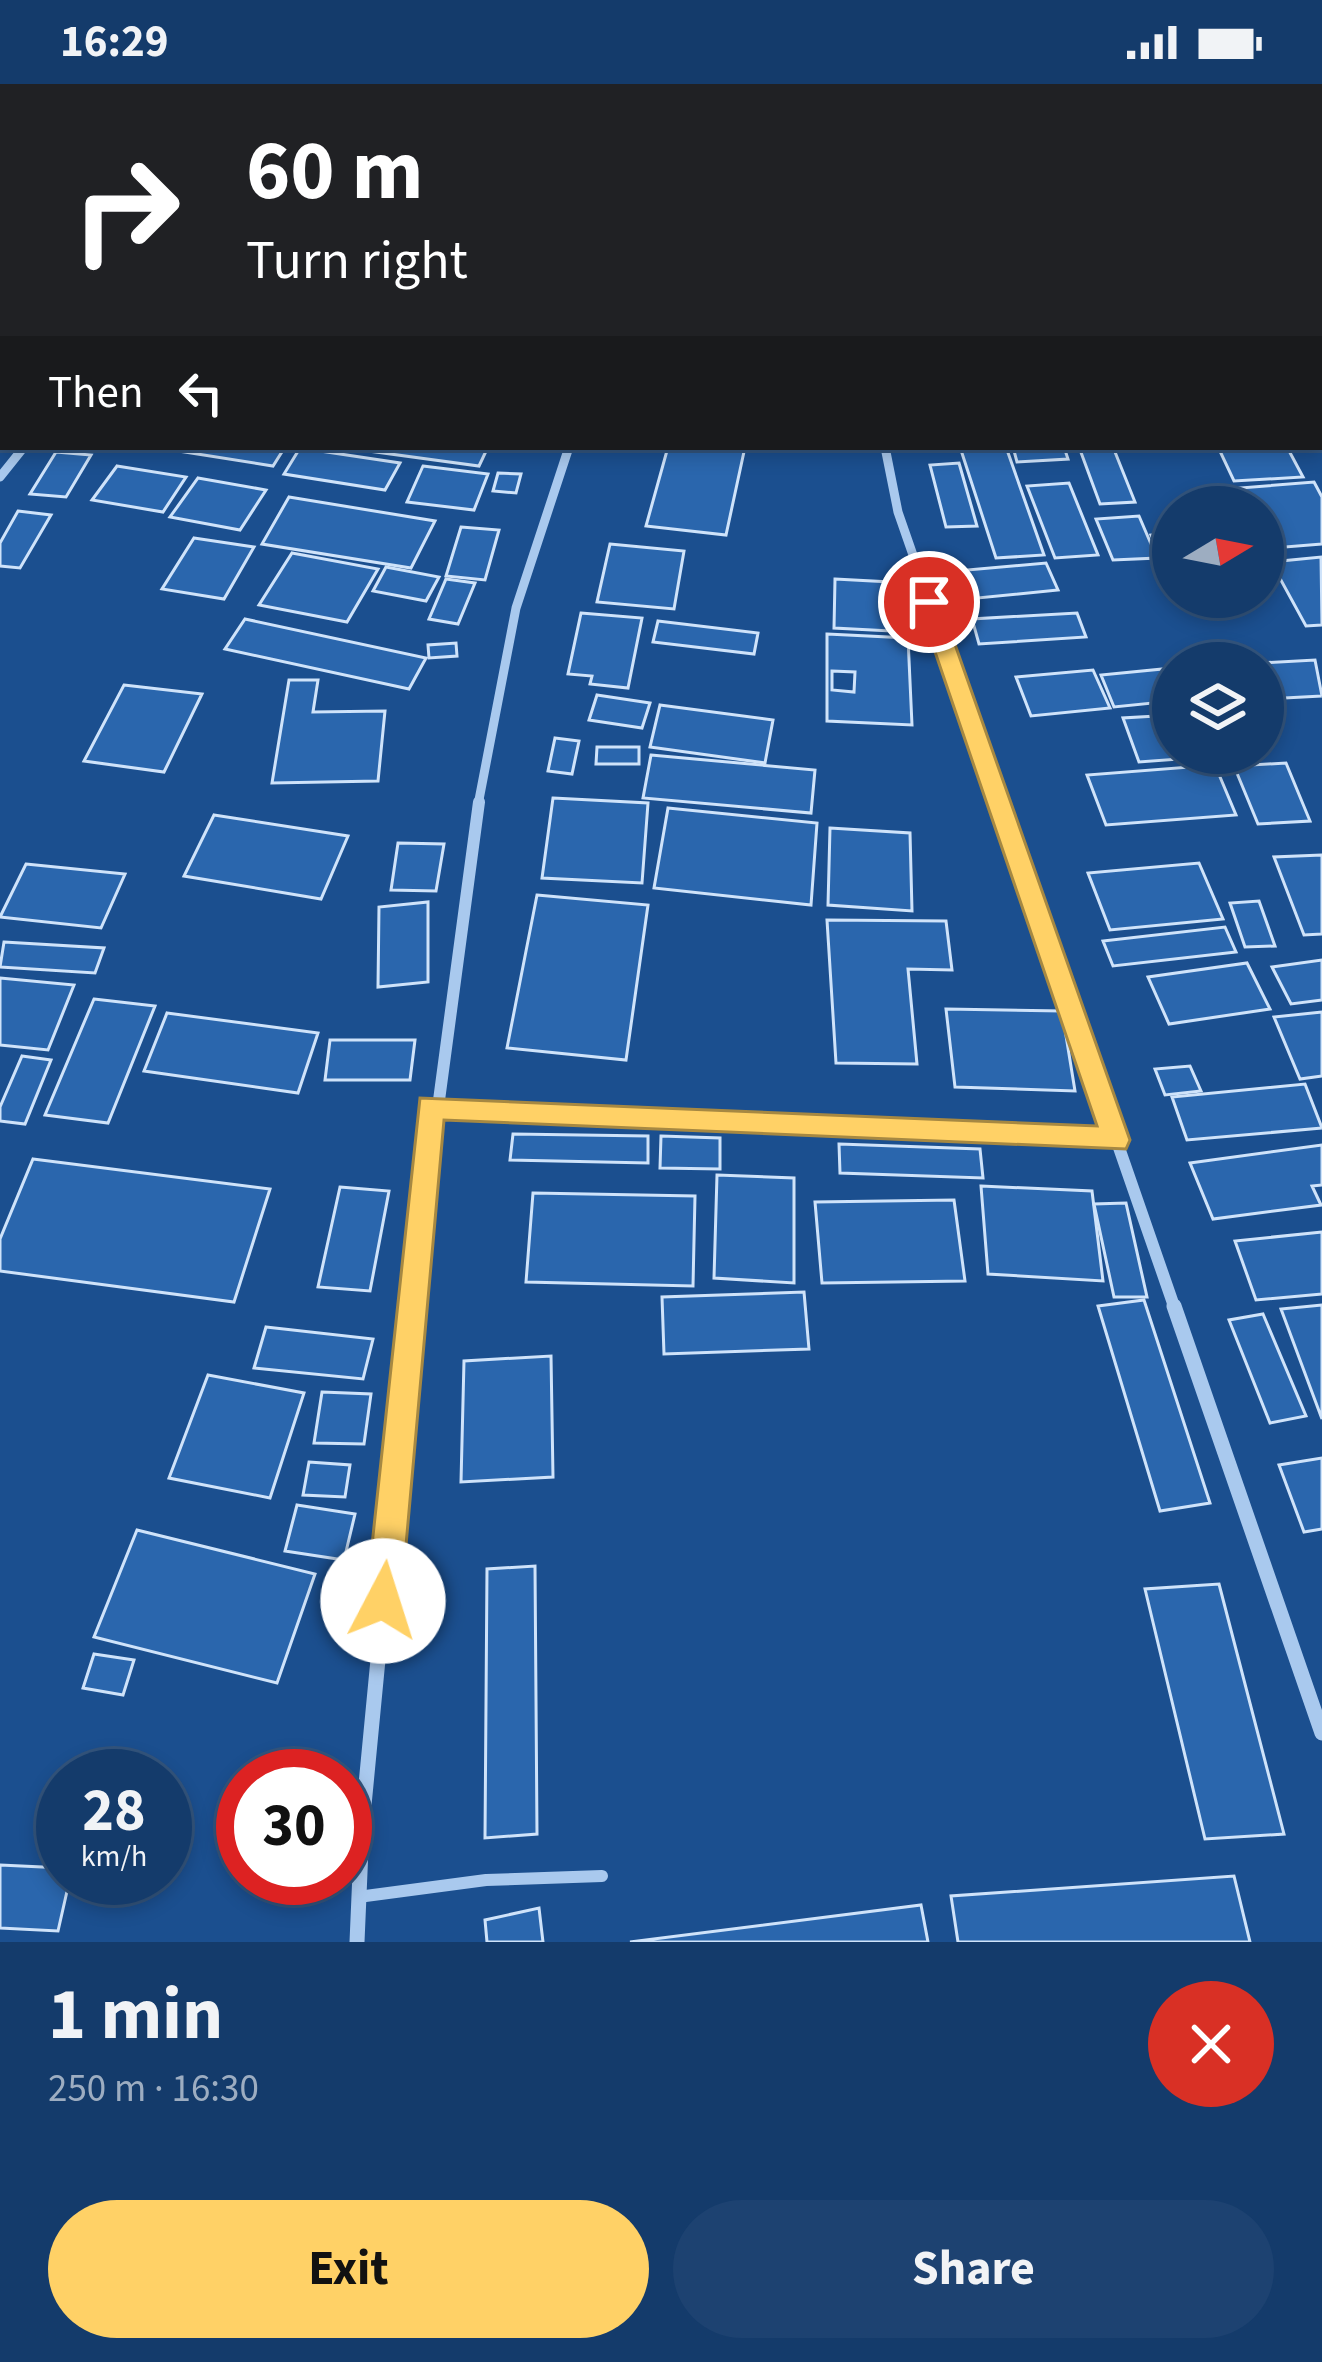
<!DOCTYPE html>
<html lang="en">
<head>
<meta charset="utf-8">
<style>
	:root { --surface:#143b6b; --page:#1d4271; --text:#f1f3f6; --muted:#9dadc1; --line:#33557e; --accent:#ffd166 }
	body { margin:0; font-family:"Source Sans 3",sans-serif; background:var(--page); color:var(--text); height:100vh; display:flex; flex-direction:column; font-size:45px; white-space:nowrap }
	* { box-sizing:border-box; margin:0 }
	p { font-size:39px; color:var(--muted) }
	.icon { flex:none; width:66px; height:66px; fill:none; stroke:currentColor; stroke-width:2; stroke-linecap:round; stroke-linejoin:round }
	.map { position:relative; height:1858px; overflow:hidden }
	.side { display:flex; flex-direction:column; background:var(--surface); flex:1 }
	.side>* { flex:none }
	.top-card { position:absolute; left:0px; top:0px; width:1323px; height:366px; box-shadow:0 6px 18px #0003,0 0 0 3px var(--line); background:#202124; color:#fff; overflow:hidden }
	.needle { width:78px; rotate:80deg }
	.controls { position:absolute; left:1152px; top:402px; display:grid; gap:24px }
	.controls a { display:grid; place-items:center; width:132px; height:132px; border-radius:50%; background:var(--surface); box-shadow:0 6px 18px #0003,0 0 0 3px var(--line); font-size:60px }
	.speed { position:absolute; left:36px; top:1665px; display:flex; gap:24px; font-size:60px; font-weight:700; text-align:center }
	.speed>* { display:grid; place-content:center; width:156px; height:156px; border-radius:50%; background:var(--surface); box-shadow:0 6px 18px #0003,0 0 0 3px var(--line); line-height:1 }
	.speed small { font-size:30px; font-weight:400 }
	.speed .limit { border:18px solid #d22; background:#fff; color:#111 }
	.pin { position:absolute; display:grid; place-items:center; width:102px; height:102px; color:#fff; margin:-51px; border:6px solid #fff; border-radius:50%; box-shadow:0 3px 12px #0007 }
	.me { position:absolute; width:132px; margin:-66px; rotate:5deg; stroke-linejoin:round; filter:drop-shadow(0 0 9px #0008) }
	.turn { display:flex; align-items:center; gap:42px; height:252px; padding:0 48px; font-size:54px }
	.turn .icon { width:156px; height:156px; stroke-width:2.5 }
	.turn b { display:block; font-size:84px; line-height:102px }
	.then { display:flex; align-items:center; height:114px; padding:0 48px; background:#0003; gap:24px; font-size:45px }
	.round { display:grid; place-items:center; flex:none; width:126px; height:126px; border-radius:63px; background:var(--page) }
	.head { display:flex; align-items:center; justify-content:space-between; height:204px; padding:0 48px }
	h1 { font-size:72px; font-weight:700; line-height:90px }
	.action { display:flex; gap:24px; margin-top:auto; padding:24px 48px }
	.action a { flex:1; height:138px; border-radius:72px; background:var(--accent); color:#111; font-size:48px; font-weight:700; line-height:138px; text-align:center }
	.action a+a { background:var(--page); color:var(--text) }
	.status { display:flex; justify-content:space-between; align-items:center; height:84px; padding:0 60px; background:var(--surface); direction:ltr }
	.status svg { height:33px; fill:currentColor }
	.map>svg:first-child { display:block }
	.building { fill:#2a66ad; stroke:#cfe3fa; stroke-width:3; fill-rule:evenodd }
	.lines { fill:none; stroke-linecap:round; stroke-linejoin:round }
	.service { stroke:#a9c9ee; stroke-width:12 }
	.minor-far2 { stroke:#a9c9ee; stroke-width:9 }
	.minor-far1 { stroke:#a9c9ee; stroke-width:12 }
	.minor { stroke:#a9c9ee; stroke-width:15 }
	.route { fill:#ffd166; stroke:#a68842; stroke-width:3 }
</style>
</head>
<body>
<div class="status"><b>16:29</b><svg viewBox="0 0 49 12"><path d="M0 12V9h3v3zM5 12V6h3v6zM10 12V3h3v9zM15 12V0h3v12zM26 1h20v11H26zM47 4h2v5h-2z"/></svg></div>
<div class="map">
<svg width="1322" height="1858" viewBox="0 0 1322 1858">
	<rect width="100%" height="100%" fill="#1b4f8f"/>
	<g class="building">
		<path d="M153 363H285L273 382Z"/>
		<path d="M339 363H488L479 382Z"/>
		<path d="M668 363H745L726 451 646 442Z"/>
		<path d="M960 363H1006L1044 471 996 474Z"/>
		<path d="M1013 363H1064L1068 375 1017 378Z"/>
		<path d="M1079 363H1113L1135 418 1100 420Z"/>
		<path d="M1218 363H1287L1303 393 1234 397Z"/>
		<path d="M300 364 400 379 385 406 284 390Z"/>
		<path d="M56 368 91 371 66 413 30 410Z"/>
		<path d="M959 379 977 442 946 443 930 381Z"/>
		<path d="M117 382 186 393 163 428 92 416Z"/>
		<path d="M423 382 488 390 474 426 407 418Z"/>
		<path d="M498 389 521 390 516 409 493 407Z"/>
		<path d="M198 394 266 406 240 446 170 433Z"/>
		<path d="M1314 398 1322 413V460L1273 464 1263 446V423H1250L1240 404Z"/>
		<path d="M1069 399 1098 471 1055 474 1027 402Z"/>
		<path d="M289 413 435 437 411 484 262 460Z"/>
		<path d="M18 427 51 431 20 484 0 482V459Z"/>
		<path d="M1139 432 1157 474 1113 476 1096 435Z"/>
		<path d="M461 443 499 446 485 496 446 492Z"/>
		<path d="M1173 449V475L1163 476 1151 451Z"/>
		<path d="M194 454 254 463 224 515 162 505Z"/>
		<path d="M610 460 684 467 674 525 597 518Z"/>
		<path d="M292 469 378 485 347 538 259 521Z"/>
		<path d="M1321 473 1322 541 1306 542 1271 478Z"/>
		<path d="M1046 479 1058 506 978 514 967 486Z"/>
		<path d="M386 483 439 493 426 517 373 507Z"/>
		<path d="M446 495 475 499 458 540 429 535Z"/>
		<path d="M835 495 909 499 910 548 834 544Z"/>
		<path d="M581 529 642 534 628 604 590 600 592 592 568 590Z"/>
		<path d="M1077 529 1086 553 979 560 972 535Z"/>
		<path d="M245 535 426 574 409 605 225 565Z"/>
		<path d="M658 537 758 549 754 570 653 558Z"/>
		<path d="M827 550 908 554 912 641 827 637ZM832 587 855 588 854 608 832 606Z"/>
		<path d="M456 559 457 572 429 574 428 561Z"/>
		<path d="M1315 576 1322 612 1263 615 1259 579Z"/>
		<path d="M1173 584V617L1114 623 1101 591Z"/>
		<path d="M1093 586 1110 624 1031 632 1016 593Z"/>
		<path d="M289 596H318L313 628 385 627 378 697 272 699Z"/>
		<path d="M124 601 202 610 164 688 84 677Z"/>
		<path d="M597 611 650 619 642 644 589 636Z"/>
		<path d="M660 621 773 636 765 679 650 663Z"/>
		<path d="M1173 631V669H1261L1139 678 1123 634Z"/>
		<path d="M555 654 579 657 572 690 548 687Z"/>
		<path d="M597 663H639V680H596Z"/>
		<path d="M651 671 815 686 811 729 643 714Z"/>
		<path d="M1286 679 1310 737 1258 740 1234 682Z"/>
		<path d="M1215 681 1236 731 1106 741 1087 691Z"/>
		<path d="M553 714 648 719 642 799 542 794Z"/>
		<path d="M668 724 817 739 811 821 654 804Z"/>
		<path d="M214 731 348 752 321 815 184 792Z"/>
		<path d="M830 744 910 749 912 827 828 821Z"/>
		<path d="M398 759 444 760 436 807 391 806Z"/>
		<path d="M1322 771V850L1304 851 1274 773Z"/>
		<path d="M1199 779 1223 835 1110 846 1088 789Z"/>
		<path d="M26 780 125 790 101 844 0 833Z"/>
		<path d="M537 811 648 821 626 976 507 964Z"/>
		<path d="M1259 817 1275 862 1245 863 1230 819Z"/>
		<path d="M428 818V898L378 903 379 823Z"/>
		<path d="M827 836 946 837 952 886 908 885 917 980 836 979Z"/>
		<path d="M1225 843 1236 868 1113 882 1103 857Z"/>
		<path d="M4 858 104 864 95 889 0 883Z"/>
		<path d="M1322 876V916L1291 920 1272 883Z"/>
		<path d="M1247 879 1270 925 1169 940 1148 893Z"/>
		<path d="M0 894 74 901 48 966 0 961Z"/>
		<path d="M94 915 155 922 108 1039 45 1031Z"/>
		<path d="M946 925 1062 927 1075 1007 955 1003Z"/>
		<path d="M1322 928V992L1300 995 1274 933Z"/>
		<path d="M167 929 318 949 298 1009 144 987Z"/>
		<path d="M330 956H415L410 996H325Z"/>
		<path d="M22 972 51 976 25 1040 0 1037V1023Z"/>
		<path d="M1190 982 1201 1007 1165 1011 1155 985Z"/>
		<path d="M1305 1000 1322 1044 1187 1056 1172 1013Z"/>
		<path d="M513 1050 648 1052V1079L510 1076Z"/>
		<path d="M661 1052 720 1054V1085L660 1084Z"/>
		<path d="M839 1060 980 1065 983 1094 840 1089Z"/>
		<path d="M1322 1061V1101L1312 1102 1321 1121 1213 1135 1190 1079Z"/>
		<path d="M33 1075 270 1105 234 1218 0 1187V1155Z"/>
		<path d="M717 1091 794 1094V1199L714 1194Z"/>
		<path d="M981 1102 1092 1107 1103 1197 988 1190Z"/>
		<path d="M340 1103 389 1107 370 1207 318 1203Z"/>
		<path d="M533 1109 695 1112 693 1202 526 1198Z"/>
		<path d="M954 1116 965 1197 822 1199 815 1118Z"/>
		<path d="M1126 1119 1147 1213H1114L1094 1120Z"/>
		<path d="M1322 1148V1210L1256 1216 1235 1157Z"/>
		<path d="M804 1208 809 1265 664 1270 662 1213Z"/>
		<path d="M1144 1216 1210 1419 1160 1427 1098 1222Z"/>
		<path d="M1322 1221V1335L1281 1225Z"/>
		<path d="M1263 1230 1306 1332 1270 1339 1229 1236Z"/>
		<path d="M266 1243 373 1255 363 1295 254 1284Z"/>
		<path d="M551 1272 553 1393 461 1398 464 1277Z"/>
		<path d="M208 1291 304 1309 270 1414 169 1394Z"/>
		<path d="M322 1308 371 1310 364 1360 314 1359Z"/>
		<path d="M1322 1374V1445L1304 1448 1279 1381Z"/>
		<path d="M309 1378 350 1381 345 1413 303 1411Z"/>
		<path d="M297 1421 355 1430 344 1476 285 1467Z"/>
		<path d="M137 1446 315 1490 277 1599 94 1553Z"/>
		<path d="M535 1482 537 1750 485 1754 487 1485Z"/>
		<path d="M1219 1500 1284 1750 1205 1755 1145 1505Z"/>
		<path d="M94 1570 134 1576 123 1611 83 1604Z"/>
		<path d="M0 1781 63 1784V1794H70L58 1847 0 1844Z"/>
		<path d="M1234 1792 1250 1858H958L951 1812Z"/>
		<path d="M921 1821 928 1858H630Z"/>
		<path d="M539 1824 543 1858H487L485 1836Z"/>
	</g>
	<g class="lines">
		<path class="service" d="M358 1813 486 1796 602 1792"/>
		<g class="minor-far2">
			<path d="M885 363 898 428 1000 721"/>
			<path d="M0 393 24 363"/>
			<path d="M478 721 516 524 569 363"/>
		</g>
		<g class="minor-far1">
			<path d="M999 718 1175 1225"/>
			<path d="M431 1023 1116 1056"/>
			<path d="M411 1225 479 718"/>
		</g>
		<g class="minor">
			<path d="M1174 1222 1322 1649"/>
			<path d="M357 1858 362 1742 412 1222"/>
		</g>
	</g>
	<path class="route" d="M929 510 940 518 1130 1056 1126 1065 444 1036 401 1517 396 1529 383 1534 371 1529 366 1517 420 1014 1097 1042 918 518Z"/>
</svg>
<div class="controls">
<a><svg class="needle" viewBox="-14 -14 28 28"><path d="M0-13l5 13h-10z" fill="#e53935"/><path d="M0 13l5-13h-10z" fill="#9dadc1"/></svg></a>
<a><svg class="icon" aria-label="layers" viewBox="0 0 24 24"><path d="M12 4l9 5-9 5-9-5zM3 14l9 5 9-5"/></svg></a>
</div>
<div class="speed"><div>28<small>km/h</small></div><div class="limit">30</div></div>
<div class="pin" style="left:929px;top:518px;background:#d93025"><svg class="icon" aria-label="arrive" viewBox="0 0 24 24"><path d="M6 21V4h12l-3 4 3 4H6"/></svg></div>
<svg class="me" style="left:383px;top:1517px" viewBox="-20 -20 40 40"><circle r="19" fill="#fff"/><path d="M0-13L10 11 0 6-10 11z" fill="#ffd166"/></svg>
<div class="top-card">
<div class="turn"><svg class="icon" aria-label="right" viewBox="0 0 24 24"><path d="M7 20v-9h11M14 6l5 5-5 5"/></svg><div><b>60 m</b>Turn right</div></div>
<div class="then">Then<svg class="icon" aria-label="left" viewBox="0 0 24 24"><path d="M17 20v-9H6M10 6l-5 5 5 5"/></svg></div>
</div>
</div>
<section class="side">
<div class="head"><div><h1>1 min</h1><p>250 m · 16:30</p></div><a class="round" style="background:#d93025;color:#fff"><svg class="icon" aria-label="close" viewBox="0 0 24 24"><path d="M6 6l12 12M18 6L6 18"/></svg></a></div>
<div class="action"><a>Exit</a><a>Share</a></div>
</section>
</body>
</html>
